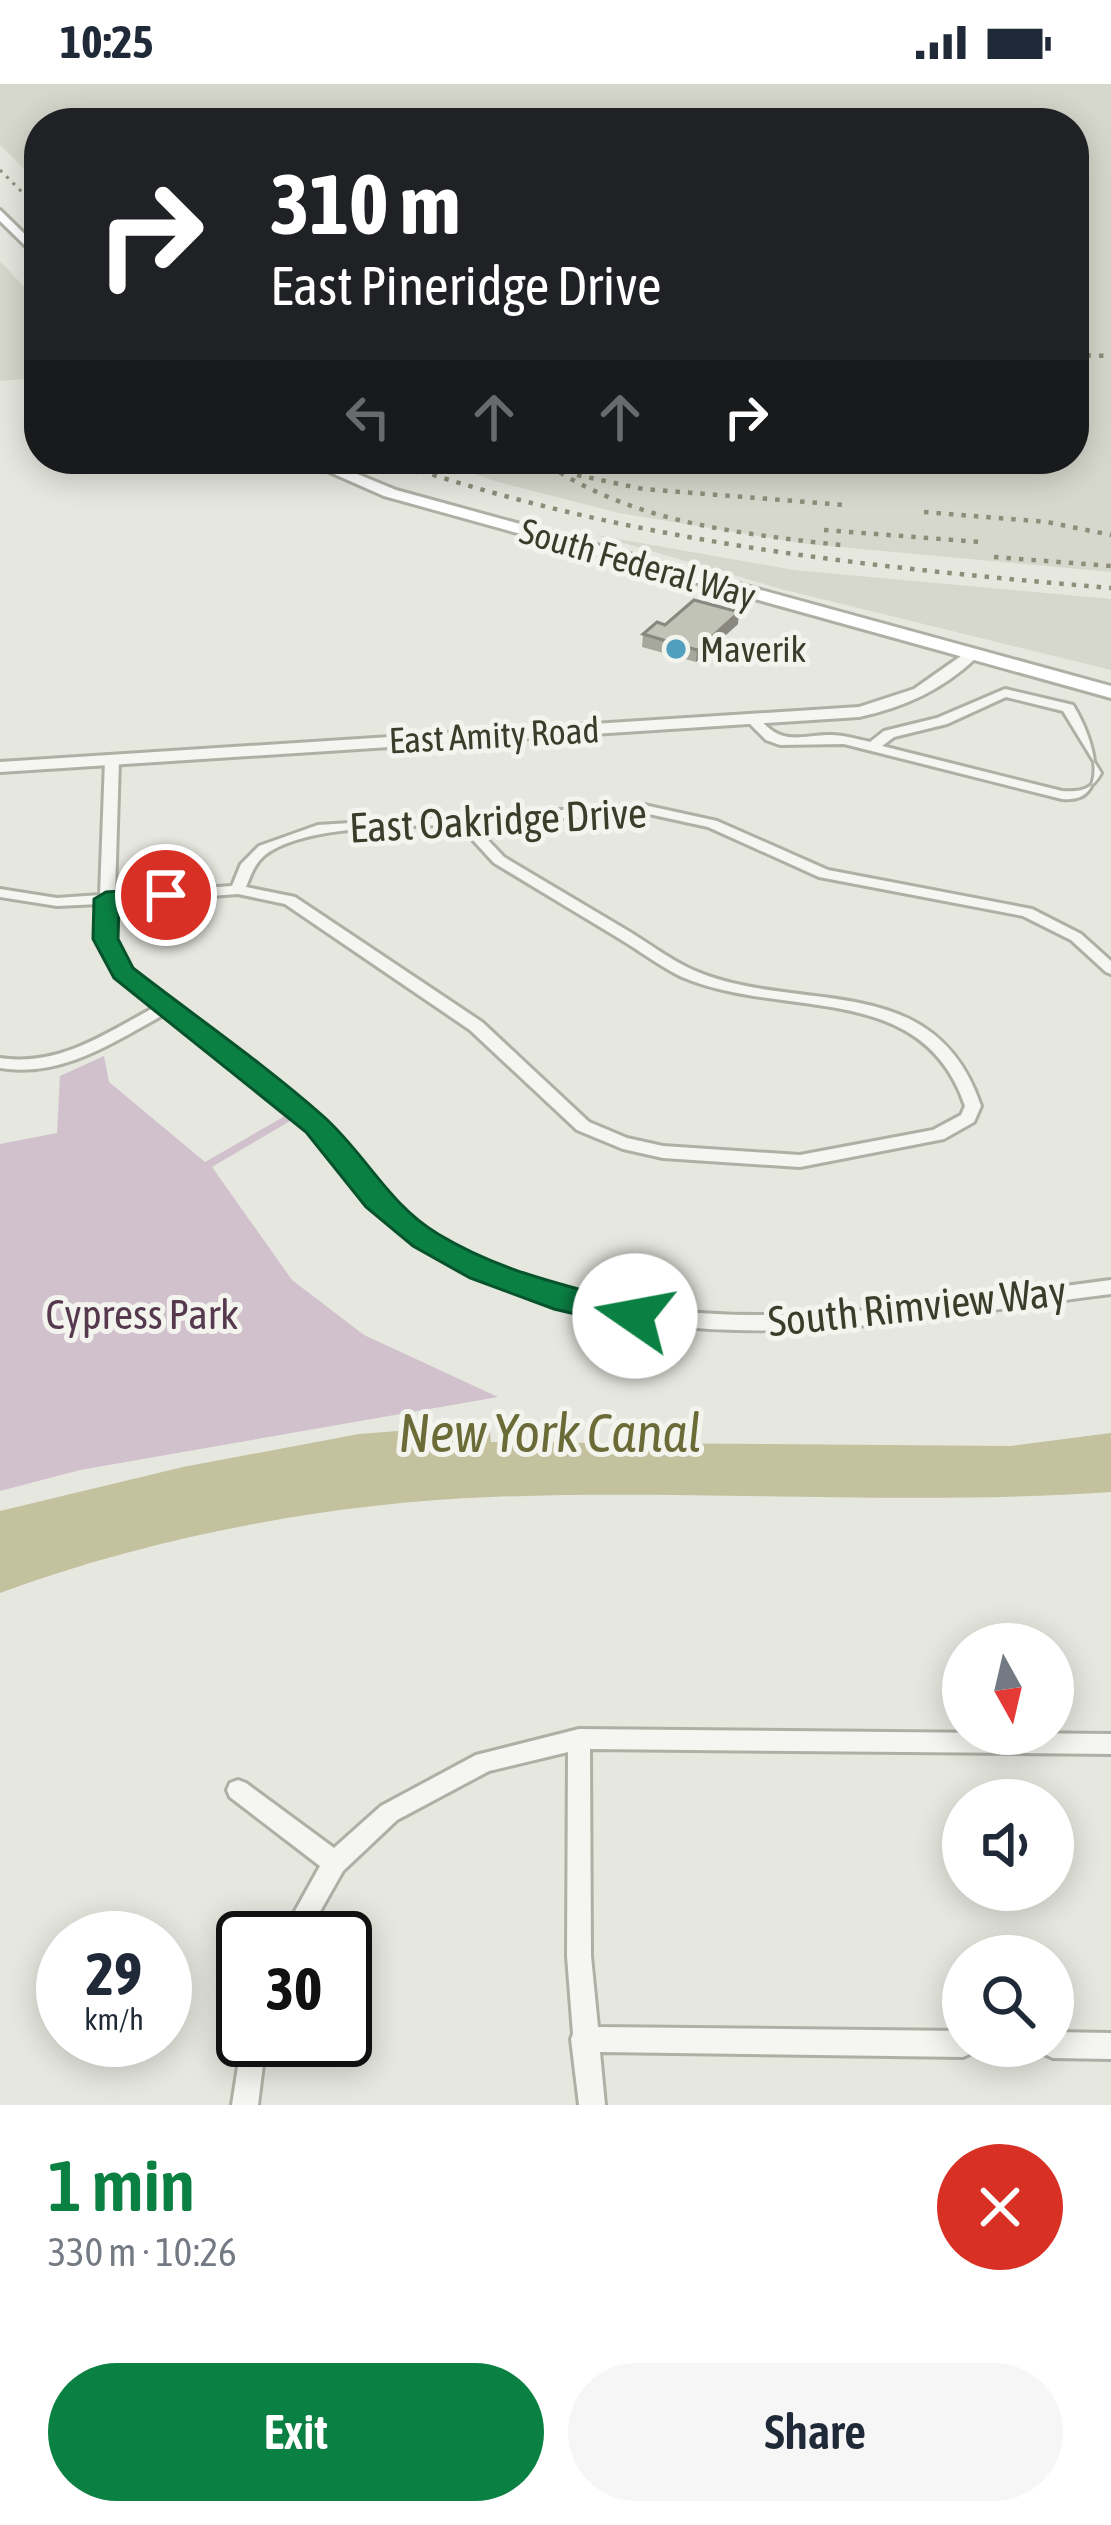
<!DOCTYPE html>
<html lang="en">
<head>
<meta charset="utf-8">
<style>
	:root { --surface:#fff; --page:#f6f6f7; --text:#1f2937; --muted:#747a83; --accent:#0b8043 }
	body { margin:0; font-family:"Asap Condensed",sans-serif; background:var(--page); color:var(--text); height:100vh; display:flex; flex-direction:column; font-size:45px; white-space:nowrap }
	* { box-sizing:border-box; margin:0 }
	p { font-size:39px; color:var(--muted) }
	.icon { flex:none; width:66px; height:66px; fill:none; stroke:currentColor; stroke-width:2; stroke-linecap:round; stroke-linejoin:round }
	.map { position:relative; height:2021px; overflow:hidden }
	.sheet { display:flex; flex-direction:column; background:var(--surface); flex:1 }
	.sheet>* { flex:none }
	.hud { position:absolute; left:24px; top:24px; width:1065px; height:366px; border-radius:48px; box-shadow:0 6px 30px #0003; background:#202124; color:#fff; overflow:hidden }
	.needle { width:78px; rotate:172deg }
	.tools { position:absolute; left:942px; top:1539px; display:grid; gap:24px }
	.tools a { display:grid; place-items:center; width:132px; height:132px; border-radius:50%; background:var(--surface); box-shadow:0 6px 30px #0003; font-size:60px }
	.speed { position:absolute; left:36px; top:1827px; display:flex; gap:24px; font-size:60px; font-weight:700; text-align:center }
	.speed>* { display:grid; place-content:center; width:156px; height:156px; border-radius:50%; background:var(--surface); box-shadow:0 6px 30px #0003; line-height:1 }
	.speed small { font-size:30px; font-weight:400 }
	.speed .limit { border:6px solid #111; border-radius:18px; background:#fff; color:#111 }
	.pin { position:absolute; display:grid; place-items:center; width:102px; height:102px; color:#fff; margin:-51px; border:6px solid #fff; border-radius:50%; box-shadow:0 3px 12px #0007 }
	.me { position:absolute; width:132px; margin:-66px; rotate:282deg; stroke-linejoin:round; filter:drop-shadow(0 0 9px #0008) }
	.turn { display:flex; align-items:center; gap:42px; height:252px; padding:0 48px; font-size:54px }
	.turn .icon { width:156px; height:156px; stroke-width:2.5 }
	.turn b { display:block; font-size:84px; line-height:102px }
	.lanes { display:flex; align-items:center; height:114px; padding:0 48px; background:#0003; justify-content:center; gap:60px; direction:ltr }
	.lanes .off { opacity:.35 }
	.round { display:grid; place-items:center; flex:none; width:126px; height:126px; border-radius:63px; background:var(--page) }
	.summary { display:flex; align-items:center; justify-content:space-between; height:204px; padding:0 48px }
	h1 { font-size:72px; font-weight:600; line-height:90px; color:var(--accent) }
	.action { display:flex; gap:24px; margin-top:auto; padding:24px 48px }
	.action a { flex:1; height:138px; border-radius:72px; background:var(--accent); color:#fff; font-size:48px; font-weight:600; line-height:138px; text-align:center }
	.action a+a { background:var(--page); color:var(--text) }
	.status { display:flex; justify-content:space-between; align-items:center; height:84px; padding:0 60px; background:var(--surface); direction:ltr }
	.status svg { height:33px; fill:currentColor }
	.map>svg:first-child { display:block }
	.built { fill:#d7d8cd }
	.green { fill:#d0c1cd }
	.water { fill:#c3c19e }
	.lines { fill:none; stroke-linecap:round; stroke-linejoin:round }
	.minor-casing { stroke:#afb0a5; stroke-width:6 }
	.tertiary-casing { stroke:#afb0a5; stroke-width:6 }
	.secondary-casing { stroke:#afb0a5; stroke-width:6 }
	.minor { fill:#f5f5f1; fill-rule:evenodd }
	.tertiary { fill:#f5f5f1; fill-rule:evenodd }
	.secondary { fill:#fff; fill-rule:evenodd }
	.rail-far1 { stroke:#8d8e7a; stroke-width:3; stroke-dasharray:3 6; stroke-linecap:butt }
	.rail { stroke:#8d8e7a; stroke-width:4.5; stroke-dasharray:4.5 8; stroke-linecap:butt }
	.wall { fill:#a7a89d }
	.shaded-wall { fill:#888880 }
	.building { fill:#c2c3b7; stroke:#888880; stroke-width:3 }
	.route { fill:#0b8043; stroke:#07532c; stroke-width:3 }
	.poi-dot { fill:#519fbf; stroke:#f4f4ee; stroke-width:4.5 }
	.labels { text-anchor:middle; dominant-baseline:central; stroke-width:10; stroke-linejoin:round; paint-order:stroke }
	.far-street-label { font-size:36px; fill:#3b3c2a; stroke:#f4f4ee }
	.far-poi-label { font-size:36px; fill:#3b3c2a; stroke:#f4f4ee; text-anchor:start }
	.street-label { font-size:42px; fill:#3b3c2a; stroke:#f4f4ee }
	.park-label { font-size:42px; fill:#56394f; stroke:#f4f4ee }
	.near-water-label { font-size:54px; font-style:italic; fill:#6b6b38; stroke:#f4f4ee }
</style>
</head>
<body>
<div class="status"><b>10:25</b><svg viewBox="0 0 49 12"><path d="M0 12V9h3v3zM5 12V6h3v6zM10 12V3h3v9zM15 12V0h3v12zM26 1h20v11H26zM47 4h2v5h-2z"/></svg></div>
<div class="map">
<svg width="1111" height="2021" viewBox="0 0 1111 2021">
	<rect width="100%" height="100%" fill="#e6e7df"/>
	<g class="built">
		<path d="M0 0H1111V488L807 460 619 429 498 398 432 375H1074V39H39V99L0 61Z"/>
		<path d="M0 177 39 219V294L0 297Z"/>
		<path d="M596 451 794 486 1111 515V586L781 505Z"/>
	</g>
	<path class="green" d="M104 972 109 998 205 1078 285 1032 290 1037 212 1083 292 1196 364 1251 498 1313 80 1386 0 1407V1060L57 1049 60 992Z"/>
	<path class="water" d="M489 1340 491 1358 1011 1362 1111 1349V1408C904 1422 698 1405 491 1413 330 1419 151 1453 0 1509V1427L183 1383 359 1350Z"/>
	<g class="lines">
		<defs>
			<g id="minor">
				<path d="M1005 605 1073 621C1096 658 1111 720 1062 715L844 660 780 661 766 656 747 637 749 634H759C783 663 799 651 831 651 844 651 857 655 870 658L884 647 937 634ZM1006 613 1063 627 1101 689C1092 706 1081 708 1062 707L882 662 894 653 947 640Z"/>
				<path d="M112 672 119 676 115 810 232 802 241 780 259 762 318 741 644 721 717 737 828 786 1032 825 1081 850 1111 877V890L1106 888 1071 856 1023 832 819 793 708 743 644 729 483 739 486 754 504 773C546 798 588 823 630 848 651 861 671 876 693 886 798 932 934 882 981 1022L974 1038 944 1055 800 1083 663 1074 623 1065 577 1046 470 946 285 820 238 810 115 819 114 855 129 885C193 935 264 980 322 1037 362 1075 390 1122 436 1154 471 1177 512 1191 552 1203 735 1258 926 1219 1111 1196V1210C965 1228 813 1259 665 1241 622 1236 581 1225 540 1213 496 1200 452 1185 415 1157 373 1125 347 1080 309 1043 266 1001 215 966 167 929 113 958 63 994 0 984V974C60 983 106 949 157 922L115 888 98 855 100 820 57 822 0 813V805L57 814 100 811 105 676ZM469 740 472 755 494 779C536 804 578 830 620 855 640 867 661 883 682 893 782 936 922 894 965 1022L961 1031 933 1046 800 1071 663 1062 627 1054 589 1038 482 938 295 813 246 803C251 791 254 780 265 771 307 739 415 743 469 740Z"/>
				<path d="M579 1645 1111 1650V1670L590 1665 591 1872 598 1943 963 1947V1962H975L972 1969 963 1973 600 1968 605 2021H579L571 1955 573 1950 567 1872 568 1668 489 1687 397 1736 343 1787 305 1854H280L320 1782 230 1713 227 1706 230 1699 238 1696 246 1699 334 1764 381 1722 476 1671Z"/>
				<path d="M1053 1948 1111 1949V1975L1053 1974 1044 1970 1041 1962H1053Z"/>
				<path d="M243 1950V1956H266L258 2021H232Z"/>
			</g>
			<path id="tertiary" d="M971 565 979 570 977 573C942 606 905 623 859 633L0 688V678L859 623 914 605Z"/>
			<g id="secondary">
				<path d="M0 126 39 164V175L0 137Z"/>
				<path d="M300 375H321L396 406 1111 602V614L384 412Z"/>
			</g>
		</defs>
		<use href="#minor" class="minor-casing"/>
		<use href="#tertiary" class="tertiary-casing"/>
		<use href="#secondary" class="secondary-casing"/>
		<use href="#minor" class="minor"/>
		<use href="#tertiary" class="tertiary"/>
		<use href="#secondary" class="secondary"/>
		<path class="rail-far1" d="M0 86 39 125"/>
		<g class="rail">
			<path d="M1074 271 1111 272"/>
			<path d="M385 375C621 457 863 483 1111 504"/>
			<path d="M539 375C632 440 738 449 848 462"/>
			<path d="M577 391 643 405 845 421"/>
			<path d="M924 428 1047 438 1111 451"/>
			<path d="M824 446 980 458"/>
			<path d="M994 473 1111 482"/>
		</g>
	</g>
	<path class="wall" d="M738 540 696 578 642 563 643 550 665 541Z"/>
	<path class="shaded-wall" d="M739 528 738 540 696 578 697 566Z"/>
	<path class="building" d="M694 516 739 528 697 566 643 550 657 538 665 541Z"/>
	<path class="route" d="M166 804 175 806V816L119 822 118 855 133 884C196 933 263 979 323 1032 365 1069 388 1120 438 1150 508 1192 571 1201 646 1224L650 1232 646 1240 635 1244 554 1225 470 1194 413 1162 366 1123 306 1048 114 894 93 855 94 815 106 808Z"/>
	<circle class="poi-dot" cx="676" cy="565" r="12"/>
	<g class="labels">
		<g class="far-street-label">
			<text transform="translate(638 479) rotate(16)">South Federal Way</text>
			<text transform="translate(494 651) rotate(-3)">East Amity Road</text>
		</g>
		<g class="far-poi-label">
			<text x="700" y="565">Maverik</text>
		</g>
		<g class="street-label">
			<text transform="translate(498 736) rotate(-3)">East Oakridge Drive</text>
			<text transform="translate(917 1222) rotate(-6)">South Rimview Way</text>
		</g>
		<g class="park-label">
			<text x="142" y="1230">Cypress Park</text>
		</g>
		<g class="near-water-label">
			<text x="550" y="1348">New York Canal</text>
		</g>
	</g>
</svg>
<div class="tools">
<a><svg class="needle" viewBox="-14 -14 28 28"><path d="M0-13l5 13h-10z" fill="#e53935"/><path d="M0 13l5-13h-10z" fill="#747a83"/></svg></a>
<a><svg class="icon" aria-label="sound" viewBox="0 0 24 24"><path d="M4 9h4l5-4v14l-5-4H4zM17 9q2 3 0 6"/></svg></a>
<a><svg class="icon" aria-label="search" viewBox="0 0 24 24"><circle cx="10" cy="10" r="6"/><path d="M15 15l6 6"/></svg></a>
</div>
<div class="speed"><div>29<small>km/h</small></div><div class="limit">30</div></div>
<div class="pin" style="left:166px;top:811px;background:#d93025"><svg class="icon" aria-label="arrive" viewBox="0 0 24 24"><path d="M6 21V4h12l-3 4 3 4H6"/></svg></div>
<svg class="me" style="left:635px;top:1232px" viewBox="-20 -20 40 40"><circle r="19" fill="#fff"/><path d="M0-13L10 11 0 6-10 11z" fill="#0b8043"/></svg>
<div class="hud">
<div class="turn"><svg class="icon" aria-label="right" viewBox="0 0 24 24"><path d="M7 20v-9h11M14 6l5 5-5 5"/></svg><div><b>310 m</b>East Pineridge Drive</div></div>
<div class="lanes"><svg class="icon off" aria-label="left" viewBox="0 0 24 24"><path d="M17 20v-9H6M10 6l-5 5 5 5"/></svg><svg class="icon off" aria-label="ahead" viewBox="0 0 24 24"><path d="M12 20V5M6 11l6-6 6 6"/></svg><svg class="icon off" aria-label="ahead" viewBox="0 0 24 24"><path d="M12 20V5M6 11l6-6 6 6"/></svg><svg class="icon" aria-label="right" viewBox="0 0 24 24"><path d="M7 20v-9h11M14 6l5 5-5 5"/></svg></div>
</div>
</div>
<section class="sheet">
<div class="summary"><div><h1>1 min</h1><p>330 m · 10:26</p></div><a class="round" style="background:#d93025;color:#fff"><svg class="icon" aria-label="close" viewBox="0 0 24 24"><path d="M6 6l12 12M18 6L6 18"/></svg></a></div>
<div class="action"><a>Exit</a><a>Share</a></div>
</section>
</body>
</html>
